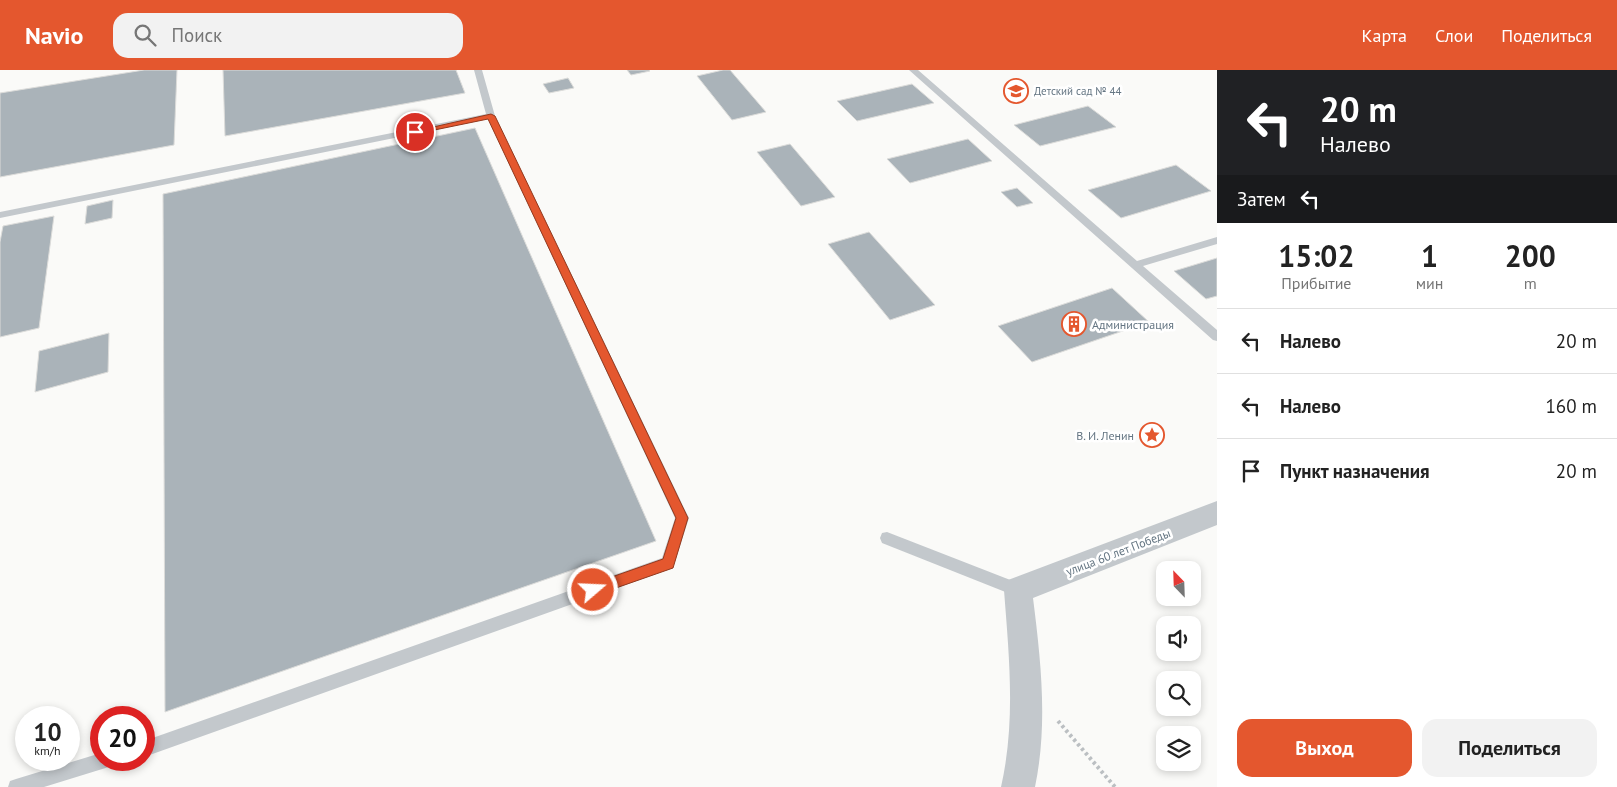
<!DOCTYPE html>
<html lang="ru">
<head>
<meta charset="utf-8">
<style>
	:root { --surface:#fff; --page:#f2f2f2; --text:#222; --muted:#767676; --line:#e0e0e0; --accent:#e4572e }
	body { margin:0; font-family:"PT Sans",sans-serif; background:var(--page); color:var(--text); height:100vh; display:flex; flex-direction:column; font-size:19px; white-space:nowrap }
	* { box-sizing:border-box; margin:0 }
	p { font-size:16px; color:var(--muted) }
	.icon { flex:none; width:28px; height:28px; fill:none; stroke:currentColor; stroke-width:2; stroke-linecap:round; stroke-linejoin:round }
	.map { position:relative; flex:1; overflow:hidden }
	.details { display:flex; flex-direction:column; background:var(--surface); width:400px }
	.details>* { flex:none }
	.guide { background:#202124; color:#fff; overflow:hidden }
	.needle { width:32px; rotate:337deg }
	.fabs { position:absolute; left:1156px; top:491px; display:grid; gap:10px }
	.fabs a { display:grid; place-items:center; width:45px; height:45px; border-radius:10px; background:var(--surface); box-shadow:0 2px 8px #0003; font-size:25px }
	.speed { position:absolute; left:15px; top:636px; display:flex; gap:10px; font-size:25px; font-weight:700; text-align:center }
	.speed>* { display:grid; place-content:center; width:65px; height:65px; border-radius:50%; background:var(--surface); box-shadow:0 2px 8px #0003; line-height:1 }
	.speed small { font-size:12px; font-weight:400 }
	.speed .limit { border:8px solid #d22; background:#fff; color:#111 }
	.pin { position:absolute; display:grid; place-items:center; width:42px; height:42px; color:#fff; margin:-21px; border:2px solid #fff; border-radius:50%; box-shadow:0 1px 5px #0007 }
	.me { position:absolute; width:55px; margin:-28px; rotate:71deg; stroke-linejoin:round; filter:drop-shadow(0 0 4px #0008) }
	.turn { display:flex; align-items:center; gap:18px; height:105px; padding:0 20px; font-size:22px }
	.turn .icon { width:65px; height:65px; stroke-width:2.5 }
	.turn b { display:block; font-size:35px; line-height:42px }
	.then { display:flex; align-items:center; height:48px; padding:0 20px; background:#0003; gap:10px; font-size:19px }
	.eta { display:flex; justify-content:space-evenly; align-items:center; height:85px; text-align:center }
	.eta b { font-size:30px; font-weight:600; line-height:35px }
	.primary-button { display:flex; gap:10px; margin-top:auto; padding:10px 20px }
	.primary-button a { flex:1; height:58px; border-radius:15px; background:var(--accent); color:#fff; font-size:20px; font-weight:600; line-height:58px; text-align:center }
	.primary-button a+a { background:var(--page); color:var(--text) }
	ul { padding:0; list-style:none }
	li { display:flex; align-items:center; gap:15px; height:65px; padding:0 20px; border-top:1px solid var(--line) }
	li div { flex:1 }
	li b { display:block; font-size:19px }
	li em { font-style:normal }
	header { display:flex; align-items:center; gap:30px; box-sizing:border-box; height:70px; padding:0 25px; background:var(--accent); color:#fff }
	header strong { font-size:24px }
	nav { display:flex; gap:28px; margin-inline-start:auto; font-size:18px }
	.search { width:350px; height:45px; background:var(--page); display:flex; align-items:center; gap:12px; box-sizing:border-box; padding:0 18px; border-radius:15px; color:var(--muted); font-size:19px }
	main { display:flex; flex:1; min-height:0 }
	.map>svg:first-child { display:block }
	.building { fill:#aab3b9; stroke:#dcdcda }
	.lines { fill:none; stroke-linecap:round; stroke-linejoin:round }
	.path { stroke:#bbbfc2; stroke-width:4; stroke-dasharray:3 3; stroke-linecap:butt }
	.service { fill:#c3c8cc; fill-rule:evenodd }
	.minor { fill:#c3c8cc; fill-rule:evenodd }
	.route { fill:#e4572e; stroke:#94391e }
	.labels { text-anchor:middle; dominant-baseline:central; stroke-width:5; stroke-linejoin:round; paint-order:stroke }
	.far-poi-label { font-size:11px; fill:#657683; stroke:#fff; text-anchor:start }
	.poi-label { font-size:12px; fill:#657683; stroke:#fff; text-anchor:start }
	.street-label { font-size:12px; fill:#657683; stroke:#fff }
</style>
</head>
<body>
<header>
<strong>Navio</strong>
<div class="search"><svg class="icon" aria-label="search" viewBox="0 0 24 24"><circle cx="10" cy="10" r="6"/><path d="M15 15l6 6"/></svg>Поиск</div>
<nav><a>Карта</a><a>Слои</a><a>Поделиться</a></nav>
</header>
<main>
<div class="map">
<svg width="1217" height="717" viewBox="0 0 1217 717">
	<rect width="100%" height="100%" fill="#fafaf8"/>
	<g class="building">
		<path d="M144 0H177L174 75 0 107V23Z"/>
		<path d="M223 0H456L465 23 225 66Z"/>
		<path d="M627 0H649L650 1 631 5Z"/>
		<path d="M723 0H730L766 42 732 50 697 6Z"/>
		<path d="M568 8 574 18 549 23 543 14Z"/>
		<path d="M912 14 934 33 857 51 837 31Z"/>
		<path d="M1088 36 1116 57 1040 76 1014 55Z"/>
		<path d="M475 58 656 471 165 642 163 124Z"/>
		<path d="M968 69 992 91 910 113 887 89Z"/>
		<path d="M790 74 835 127 801 136 757 82Z"/>
		<path d="M1176 95 1211 121 1121 148 1088 120Z"/>
		<path d="M1017 118 1033 133 1017 137 1001 122Z"/>
		<path d="M113 130 112 148 85 154 87 136Z"/>
		<path d="M54 146 39 258 0 267V172L3 156Z"/>
		<path d="M869 162 935 235 890 250 828 174Z"/>
		<path d="M1217 188V226L1206 229 1174 201Z"/>
		<path d="M1112 218 1149 252 1032 292 998 256Z"/>
		<path d="M109 263 108 302 35 322 39 281Z"/>
	</g>
	<g class="lines">
		<path class="path" d="M1058 651 1115 717"/>
		<g class="service">
			<path d="M474 0H482L495 46 689 448 673 498 144 687V671L662 488 675 448 488 49 0 148V142L486 44Z"/>
			<path d="M909 0H918L1137 191 1217 167V174L1143 196 1217 260V271L1213 270Z"/>
			<path d="M887 462 1023 515 1025 520 1023 525 1018 527 882 473 880 468 882 463Z"/>
			<path d="M101 683V690H114L112 696 44 717H8L10 711 16 709Z"/>
		</g>
		<path class="minor" d="M1217 431V455L1033 528C1041 592 1048 654 1035 717H1001C1016 651 1009 586 1004 520L1008 510Z"/>
	</g>
	<path class="route" d="M491 44 495 46 688 448 673 498 593 526 589 524 587 520 589 515 663 489 676 448 488 49 415 64 411 62Z"/>
	<defs>
		<symbol id="school-ring" viewBox="-11 -11 22 22"><circle r="9.5" fill="#fff" stroke="#e4572e" stroke-width="1.5"/><path d="M0-5L7-2L0 1L-7-2ZM-4 1L0 2.5L4 1V4Q0 6-4 4Z" fill="#e4572e"/></symbol>
		<symbol id="building-ring" viewBox="-11 -11 22 22"><circle r="9.5" fill="#fff" stroke="#e4572e" stroke-width="1.5"/><path d="M-4-6H4V6H1V3H-1V6H-4ZM-2.5-4.3h1.7v1.8h-1.7ZM.8-4.3h1.7v1.8H.8ZM-2.5-1h1.7V.8h-1.7ZM.8-1h1.7V.8H.8Z" fill="#e4572e"/></symbol>
		<symbol id="sight-ring" viewBox="-11 -11 22 22"><circle r="9.5" fill="#fff" stroke="#e4572e" stroke-width="1.5"/><path d="M0-6L1.8-2.2L6-1.7L2.9 1.2L3.7 5.4L0 3.3L-3.7 5.4L-2.9 1.2L-6-1.7L-1.8-2.2Z" fill="#e4572e"/></symbol>
	</defs>
	<g fill-rule="evenodd">
		<use href="#school-ring" x="1002" y="7" width="28" height="28"/>
		<use href="#building-ring" x="1060" y="240" width="28" height="28"/>
		<use href="#sight-ring" x="1138" y="351" width="28" height="28"/>
	</g>
	<g class="labels">
		<g class="far-poi-label">
			<text x="1034" y="21">Детский сад № 44</text>
		</g>
		<g class="poi-label">
			<text x="1092" y="254">Администрация</text>
			<text x="1134" y="365" text-anchor="end">В. И. Ленин</text>
		</g>
		<g class="street-label">
			<text transform="translate(1118 482) rotate(-21)">улица 60 лет Победы</text>
		</g>
	</g>
</svg>
<div class="fabs">
<a><svg class="needle" viewBox="-14 -14 28 28"><path d="M0-13l5 13h-10z" fill="#e53935"/><path d="M0 13l5-13h-10z" fill="#767676"/></svg></a>
<a><svg class="icon" aria-label="sound" viewBox="0 0 24 24"><path d="M4 9h4l5-4v14l-5-4H4zM17 9q2 3 0 6"/></svg></a>
<a><svg class="icon" aria-label="search" viewBox="0 0 24 24"><circle cx="10" cy="10" r="6"/><path d="M15 15l6 6"/></svg></a>
<a><svg class="icon" aria-label="layers" viewBox="0 0 24 24"><path d="M12 4l9 5-9 5-9-5zM3 14l9 5 9-5"/></svg></a>
</div>
<div class="speed"><div>10<small>km/h</small></div><div class="limit">20</div></div>
<div class="pin" style="left:415px;top:62px;background:#d93025"><svg class="icon" aria-label="arrive" viewBox="0 0 24 24"><path d="M6 21V4h12l-3 4 3 4H6"/></svg></div>
<svg class="me" style="left:593px;top:520px" viewBox="-20 -20 40 40"><circle r="17" fill="#e4572e" stroke="#fff" stroke-width="3"/><path d="M0-11L8 9 0 5-8 9z" fill="#fff"/></svg>
</div>
<section class="details">
<div class="guide">
<div class="turn"><svg class="icon" aria-label="left" viewBox="0 0 24 24"><path d="M17 20v-9H6M10 6l-5 5 5 5"/></svg><div><b>20 m</b>Налево</div></div>
<div class="then">Затем<svg class="icon" aria-label="left" viewBox="0 0 24 24"><path d="M17 20v-9H6M10 6l-5 5 5 5"/></svg></div>
</div>
<div class="eta">
<div><b>15:02</b><p>Прибытие</p></div>
<div><b>1</b><p>мин</p></div>
<div><b>200</b><p>m</p></div>
</div>
<ul>
<li><svg class="icon" aria-label="left" viewBox="0 0 24 24"><path d="M17 20v-9H6M10 6l-5 5 5 5"/></svg><div><b>Налево</b></div><em>20 m</em></li>
<li><svg class="icon" aria-label="left" viewBox="0 0 24 24"><path d="M17 20v-9H6M10 6l-5 5 5 5"/></svg><div><b>Налево</b></div><em>160 m</em></li>
<li><svg class="icon" aria-label="arrive" viewBox="0 0 24 24"><path d="M6 21V4h12l-3 4 3 4H6"/></svg><div><b>Пункт назначения</b></div><em>20 m</em></li>
</ul>
<div class="primary-button"><a>Выход</a><a>Поделиться</a></div>
</section>
</main>
</body>
</html>
